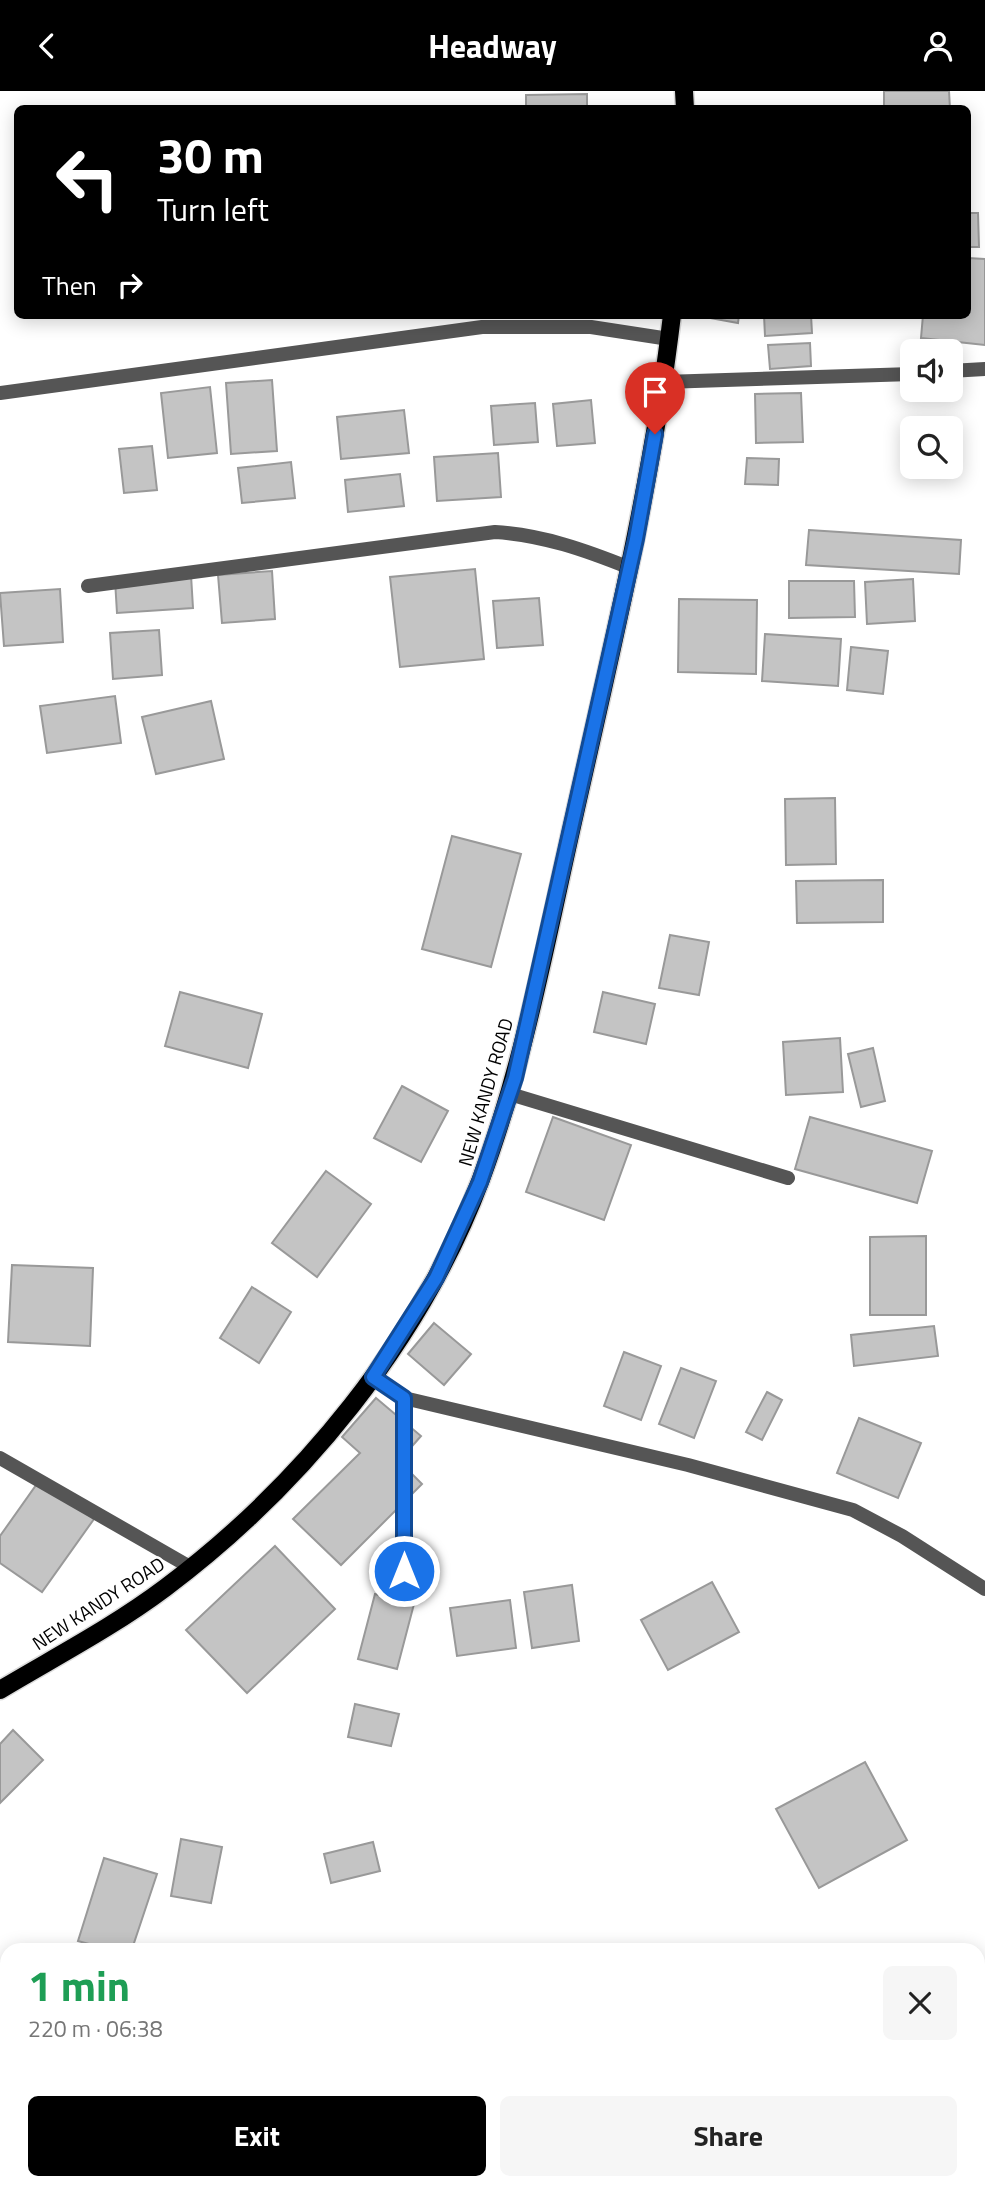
<!DOCTYPE html>
<html lang="en">
<head>
<meta charset="utf-8">
<style>
	:root { --surface:#fff; --page:#f6f6f6; --text:#222; --muted:#767676; --accent:#000 }
	body { margin:0; font-family:"Titillium Web",sans-serif; background:var(--page); color:var(--text); height:100vh; display:flex; flex-direction:column; font-size:26px; white-space:nowrap }
	* { box-sizing:border-box; margin:0 }
	p { font-size:23px; color:var(--muted) }
	.icon { flex:none; width:38px; height:38px; fill:none; stroke:currentColor; stroke-width:2; stroke-linecap:round; stroke-linejoin:round }
	.map { position:relative; flex:1; overflow:hidden }
	.sheet { position:absolute; left:0px; top:1852px; width:985px; height:247px; display:flex; flex-direction:column; background:var(--surface); border-radius:21px 21px 0 0; box-shadow:0 4px 18px #0003 }
	.sheet>* { flex:none }
	.top-card { position:absolute; left:14px; top:14px; width:957px; height:214px; border-radius:10px; box-shadow:0 4px 18px #0003; background:#000; color:#fff; overflow:hidden }
	.fabs { position:absolute; left:900px; top:248px; display:grid; gap:14px }
	.fabs a { display:grid; place-items:center; width:63px; height:63px; border-radius:10px; background:var(--surface); box-shadow:0 4px 18px #0003; font-size:35px }
	.pin { position:absolute; display:grid; place-items:center; width:60px; height:60px; color:#fff; margin:-72px -30px; border-radius:50% 50% 50% 0; rotate:-45deg; box-shadow:0 0 7px #0007 }
	.pin .icon { rotate:45deg }
	.me { position:absolute; width:77px; margin:-38px; rotate:0deg; stroke-linejoin:round; filter:drop-shadow(0 0 5px #0008) }
	.turn { display:flex; align-items:center; gap:24px; height:147px; padding:0 28px; font-size:32px }
	.turn .icon { width:91px; height:91px; stroke-width:2.5 }
	.turn b { display:block; font-size:49px; line-height:60px }
	.then { display:flex; align-items:center; height:66px; padding:0 28px; background:#0003; gap:14px; font-size:26px }
	.round { display:grid; place-items:center; flex:none; width:74px; height:74px; border-radius:10px; background:var(--page) }
	.headline { display:flex; align-items:center; justify-content:space-between; height:119px; padding:0 28px }
	h1 { font-size:42px; font-weight:700; line-height:52px; color:#1e9e55 }
	.action { display:flex; gap:14px; margin-top:auto; padding:14px 28px }
	.action a { flex:1; height:80px; border-radius:10px; background:var(--accent); color:#fff; font-size:28px; font-weight:700; line-height:80px; text-align:center }
	.action a+a { background:var(--page); color:var(--text) }
	header { display:flex; justify-content:space-between; align-items:center; height:91px; padding:0 28px; background:var(--accent); color:#fff; font-size:32px; font-weight:700 }
	.map>svg:first-child { display:block }
	.building { fill:#c4c4c4; stroke:#999; stroke-width:2 }
	.lines { fill:none; stroke-linecap:round; stroke-linejoin:round }
	.primary-casing { stroke:#dbdbdb; stroke-width:21 }
	.minor { stroke:#555; stroke-width:14 }
	.primary { stroke:#000; stroke-width:18 }
	.route-casing { stroke:#114b97; stroke-width:18 }
	.route { stroke:#1a73e8; stroke-width:12 }
	.labels { text-anchor:middle; dominant-baseline:central; stroke-width:5; stroke-linejoin:round; paint-order:stroke }
	.street-label { font-size:19px; fill:#000; stroke:#fff }
</style>
</head>
<body>
<header><svg class="icon" aria-label="back" viewBox="0 0 24 24"><path d="M15 5l-7 7 7 7"/></svg>Headway<svg class="icon" aria-label="person" viewBox="0 0 24 24"><circle cx="12" cy="8" r="4"/><path d="M4 21q1-7 8-7t8 7"/></svg></header>
<div class="map">
<svg width="985" height="2098" viewBox="0 0 985 2098">
	<rect width="100%" height="100%" fill="#fff"/>
	<g class="building">
		<path d="M884 0H949L950 18H884Z"/>
		<path d="M587 3V18H526V4Z"/>
		<path d="M968 122H978L979 156H968Z"/>
		<path d="M968 167 985 168V254L921 247 923 224H968Z"/>
		<path d="M711 224H739L738 232 710 227Z"/>
		<path d="M764 224H811L812 242 765 245Z"/>
		<path d="M810 252 811 275 770 278 768 254Z"/>
		<path d="M272 289 277 360 231 363 226 292Z"/>
		<path d="M210 296 217 362 168 367 161 302Z"/>
		<path d="M801 302 803 351 756 352 755 303Z"/>
		<path d="M591 309 595 352 557 355 553 313Z"/>
		<path d="M535 312 538 351 494 354 491 315Z"/>
		<path d="M404 319 409 362 341 368 337 326Z"/>
		<path d="M152 355 157 399 124 402 119 358Z"/>
		<path d="M498 362 501 406 437 410 434 366Z"/>
		<path d="M747 367 779 368 778 394 745 393Z"/>
		<path d="M291 371 295 407 242 412 238 377Z"/>
		<path d="M400 383 404 415 348 421 345 389Z"/>
		<path d="M809 439 961 449 959 483 806 474Z"/>
		<path d="M475 478 484 568 400 576 390 486Z"/>
		<path d="M272 480 275 528 222 532 218 484Z"/>
		<path d="M191 484 193 517 117 522 115 489Z"/>
		<path d="M913 488 915 530 867 533 865 491Z"/>
		<path d="M789 490H854L855 526 789 527Z"/>
		<path d="M60 498 63 551 4 555 0 502Z"/>
		<path d="M539 507 543 554 497 557 493 510Z"/>
		<path d="M679 508 757 509 756 583 678 581Z"/>
		<path d="M159 539 162 584 113 588 110 542Z"/>
		<path d="M765 543 841 548 838 595 762 590Z"/>
		<path d="M851 556 888 560 883 603 847 599Z"/>
		<path d="M115 605 121 652 47 662 40 615Z"/>
		<path d="M211 610 224 668 156 683 142 626Z"/>
		<path d="M835 707 836 773 786 774 785 708Z"/>
		<path d="M452 745 521 763 491 876 422 858Z"/>
		<path d="M883 789V831L797 832 796 790Z"/>
		<path d="M670 844 709 851 699 904 659 897Z"/>
		<path d="M180 901 262 923 248 977 165 955Z"/>
		<path d="M603 901 655 913 646 953 594 941Z"/>
		<path d="M840 947 843 1001 786 1004 783 951Z"/>
		<path d="M873 957 885 1010 861 1016 848 963Z"/>
		<path d="M402 995 448 1020 421 1071 374 1047Z"/>
		<path d="M553 1026 631 1054 604 1129 526 1101Z"/>
		<path d="M810 1026 932 1060 917 1112 795 1078Z"/>
		<path d="M326 1080 371 1113 317 1186 272 1152Z"/>
		<path d="M926 1145V1224H870V1146Z"/>
		<path d="M12 1174 93 1177 90 1255 8 1251Z"/>
		<path d="M252 1196 291 1221 259 1272 220 1247Z"/>
		<path d="M434 1232 471 1263 444 1294 408 1263Z"/>
		<path d="M934 1235 938 1265 854 1275 851 1244Z"/>
		<path d="M624 1261 661 1275 641 1329 604 1315Z"/>
		<path d="M681 1277 716 1290 694 1347 659 1333Z"/>
		<path d="M767 1301 782 1309 762 1349 746 1341Z"/>
		<path d="M376 1307 421 1345 399 1370 422 1393 341 1474 293 1428 360 1362 342 1346Z"/>
		<path d="M859 1327 921 1352 898 1407 837 1382Z"/>
		<path d="M39 1390 94 1428 42 1501 0 1472V1445Z"/>
		<path d="M275 1455 335 1518 247 1602 186 1539Z"/>
		<path d="M712 1491 739 1541 668 1579 641 1529Z"/>
		<path d="M572 1494 579 1550 532 1557 524 1501Z"/>
		<path d="M375 1503 414 1513 397 1578 358 1568Z"/>
		<path d="M510 1509 516 1557 457 1565 450 1517Z"/>
		<path d="M355 1613 399 1623 391 1655 348 1646Z"/>
		<path d="M13 1639 43 1669 0 1712V1653Z"/>
		<path d="M865 1671 907 1749 819 1797 776 1718Z"/>
		<path d="M181 1748 222 1756 211 1812 171 1805Z"/>
		<path d="M373 1751 380 1780 331 1792 324 1763Z"/>
		<path d="M104 1767 157 1783 132 1858H107L78 1850Z"/>
		<path d="M227 2091H269V2098H228Z"/>
	</g>
	<g class="lines">
		<defs>
			<g id="primary">
				<path d="M684 0 685 18"/>
				<path d="M0 1599C55 1566 113 1536 165 1497 301 1395 421 1249 481 1088 525 970 547 845 575 722 612 557 652 392 672 224"/>
			</g>
		</defs>
		<use href="#primary" class="primary-casing"/>
		<g class="minor">
			<path d="M950 280 985 278"/>
			<path d="M664 291 912 283"/>
			<path d="M0 302 482 236H591L669 248"/>
			<path d="M88 495 495 441C543 444 585 459 630 477"/>
			<path d="M510 1003 788 1087"/>
			<path d="M373 1286 404 1307 403 1480"/>
			<path d="M404 1307 688 1374 853 1419 902 1445 985 1498"/>
			<path d="M0 1367 190 1476"/>
		</g>
		<use href="#primary" class="primary"/>
	</g>
	<g class="lines">
		<defs>
			<path id="route" d="M404 1480V1307L373 1286 436 1187 480 1091 515 987 636 448 655 343"/>
		</defs>
		<use href="#route" class="route-casing"/>
		<use href="#route" class="route"/>
	</g>
	<g class="labels">
		<g class="street-label">
			<text transform="translate(485 1001) rotate(-74)">NEW KANDY ROAD</text>
			<text transform="translate(98 1512) rotate(-33)">NEW KANDY ROAD</text>
		</g>
	</g>
</svg>
<div class="fabs">
<a><svg class="icon" aria-label="sound" viewBox="0 0 24 24"><path d="M4 9h4l5-4v14l-5-4H4zM17 9q2 3 0 6"/></svg></a>
<a><svg class="icon" aria-label="search" viewBox="0 0 24 24"><circle cx="10" cy="10" r="6"/><path d="M15 15l6 6"/></svg></a>
</div>
<div class="pin" style="left:655px;top:343px;background:#d93025"><svg class="icon" aria-label="arrive" viewBox="0 0 24 24"><path d="M6 21V4h12l-3 4 3 4H6"/></svg></div>
<svg class="me" style="left:404px;top:1480px" viewBox="-20 -20 40 40"><circle r="17" fill="#1a73e8" stroke="#fff" stroke-width="3"/><path d="M0-11L8 9 0 5-8 9z" fill="#fff"/></svg>
<div class="top-card">
<div class="turn"><svg class="icon" aria-label="left" viewBox="0 0 24 24"><path d="M17 20v-9H6M10 6l-5 5 5 5"/></svg><div><b>30 m</b>Turn left</div></div>
<div class="then">Then<svg class="icon" aria-label="right" viewBox="0 0 24 24"><path d="M7 20v-9h11M14 6l5 5-5 5"/></svg></div>
</div>
<section class="sheet">
<div class="headline"><div><h1>1 min</h1><p>220 m · 06:38</p></div><a class="round"><svg class="icon" aria-label="close" viewBox="0 0 24 24"><path d="M6 6l12 12M18 6L6 18"/></svg></a></div>
<div class="action"><a>Exit</a><a>Share</a></div>
</section>
</div>
</body>
</html>
